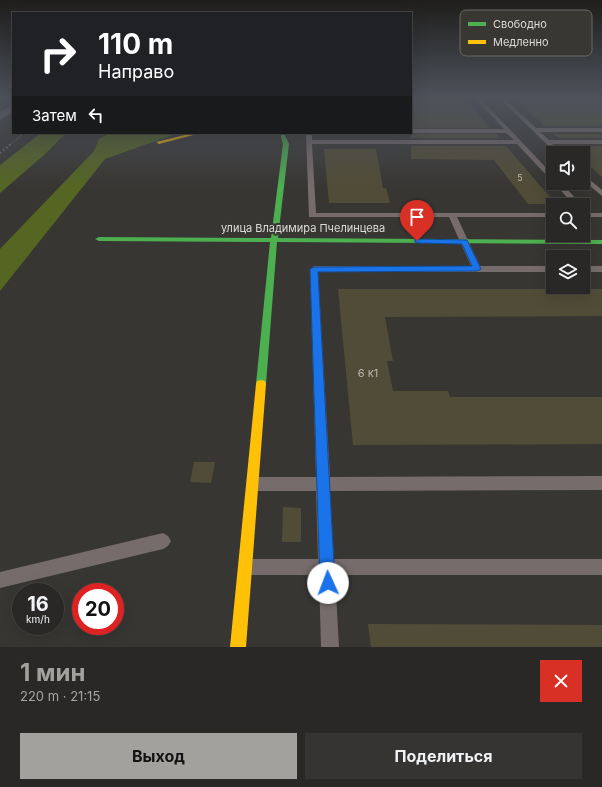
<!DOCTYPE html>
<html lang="ru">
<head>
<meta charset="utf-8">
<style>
	:root { --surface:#2a2826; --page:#363432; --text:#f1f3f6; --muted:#a5a6a7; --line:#464443; --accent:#a3a19e }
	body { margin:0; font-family:Inter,sans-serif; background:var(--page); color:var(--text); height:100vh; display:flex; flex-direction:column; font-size:15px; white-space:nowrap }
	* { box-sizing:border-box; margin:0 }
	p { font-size:13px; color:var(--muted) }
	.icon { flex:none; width:22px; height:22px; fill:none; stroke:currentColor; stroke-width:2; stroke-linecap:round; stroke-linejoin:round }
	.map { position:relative; height:647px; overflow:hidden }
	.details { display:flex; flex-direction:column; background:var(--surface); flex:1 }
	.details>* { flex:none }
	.hud { position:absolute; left:12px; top:12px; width:400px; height:122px; border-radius:0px; box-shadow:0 4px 16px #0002,0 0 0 1px var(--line); background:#202124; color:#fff; overflow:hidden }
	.buttons { position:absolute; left:546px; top:146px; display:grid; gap:8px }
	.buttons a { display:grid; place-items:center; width:44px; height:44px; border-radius:0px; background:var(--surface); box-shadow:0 4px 16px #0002,0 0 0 1px var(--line); font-size:20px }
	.speed { position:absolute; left:12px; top:583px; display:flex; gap:8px; font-size:20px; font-weight:700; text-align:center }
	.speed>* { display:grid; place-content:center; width:52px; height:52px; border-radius:50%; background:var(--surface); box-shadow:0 4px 16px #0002,0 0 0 1px var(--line); line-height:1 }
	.speed small { font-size:10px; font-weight:400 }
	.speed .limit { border:6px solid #d22; background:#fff; color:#111 }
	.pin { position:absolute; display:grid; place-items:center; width:34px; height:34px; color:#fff; margin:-41px -17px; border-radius:50% 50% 50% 0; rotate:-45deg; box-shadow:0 0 4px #0007 }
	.pin .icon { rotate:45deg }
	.me { position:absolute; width:44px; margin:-22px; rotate:358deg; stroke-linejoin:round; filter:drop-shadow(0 0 3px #0008) }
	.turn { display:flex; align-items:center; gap:14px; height:84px; padding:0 20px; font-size:18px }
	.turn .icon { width:52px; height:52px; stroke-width:2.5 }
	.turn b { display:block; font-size:28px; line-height:34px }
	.then { display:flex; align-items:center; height:38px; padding:0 20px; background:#0003; gap:8px; font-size:15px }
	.round { display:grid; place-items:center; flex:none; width:42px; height:42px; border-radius:0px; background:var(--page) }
	.head { display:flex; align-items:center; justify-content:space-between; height:68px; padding:0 20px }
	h1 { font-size:24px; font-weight:700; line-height:30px; color:var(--accent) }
	.primary-button { display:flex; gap:8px; margin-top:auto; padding:8px 20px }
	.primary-button a { flex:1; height:46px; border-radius:0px; background:var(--accent); color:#111; font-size:16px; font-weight:700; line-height:46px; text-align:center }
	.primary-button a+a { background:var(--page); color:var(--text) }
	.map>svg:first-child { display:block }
	.forest { fill:#546622 }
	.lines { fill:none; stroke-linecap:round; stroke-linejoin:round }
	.stream { fill:#2f477f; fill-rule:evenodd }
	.building { fill:#514c37 }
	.lane { fill:#776c6c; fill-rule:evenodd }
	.street { fill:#776c6c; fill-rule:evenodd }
	.fast { fill:#4caf50; fill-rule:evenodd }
	.slow { fill:#ffc107; fill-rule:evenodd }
	.rail-far1 { stroke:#78726f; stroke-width:1.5; stroke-dasharray:1 2; stroke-linecap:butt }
	.rail { stroke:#78726f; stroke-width:2; stroke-dasharray:1.5 2.5; stroke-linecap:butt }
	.route { fill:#1a73e8; stroke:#114b97 }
	.labels { text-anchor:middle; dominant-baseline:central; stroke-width:4; stroke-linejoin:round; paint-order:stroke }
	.far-number-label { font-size:9px; fill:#bab7b0 }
	.far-street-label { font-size:11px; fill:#dddbd8; stroke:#393732 }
	.number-label { font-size:11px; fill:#bab7b0 }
	.key { fill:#393732; stroke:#6a6864; stroke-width:1 }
	.key-label { font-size:11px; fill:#dddbd8 }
</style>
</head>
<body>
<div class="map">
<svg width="602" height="647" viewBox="0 0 602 647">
	<rect width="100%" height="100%" fill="#383633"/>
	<g class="forest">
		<path d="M41 133H66L44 155 0 193V165Z"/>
		<path d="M110 133H178L105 159 0 291V249L94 151 99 139Z"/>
	</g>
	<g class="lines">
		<path class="stream" d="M12 110H13V112L0 120V118Z"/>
	</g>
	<g class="building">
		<path d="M411 97H464L490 128H411Z"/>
		<path d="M513 97H602V126H545Z"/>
		<path d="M411 134H497L500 138H411Z"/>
		<path d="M553 134H602V138H559Z"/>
		<path d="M411 146H506L556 204H528L494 160 411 159Z"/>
		<path d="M566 146H602V177L583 160V153H575Z"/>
		<path d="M324 149H376L383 188H386L390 203H329Z"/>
		<path d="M338 289H602V316L385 317 393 361H387L393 391H448L450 397H602V444L353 445Z"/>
		<path d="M194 462H215L211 483 190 482Z"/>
		<path d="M283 507 301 508V542H282Z"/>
		<path d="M368 624 602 625V647H371Z"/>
	</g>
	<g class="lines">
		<g class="lane">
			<path d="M474 97H479L553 175V181L551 180 517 144H312L316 213H553V217H457L480 266H553V272H318L330 477 602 476V490L330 491 334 559H602V575H335L339 647H321L319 575H250L244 573 242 567 244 561 250 559H318L316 491H254L249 489 247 484 249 479 254 477H316L310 269 314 266H471L449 217H309L306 133H312V140H514L506 133H411V129H504Z"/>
			<path d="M498 97H503L536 128H602V132H540L549 140H602V144H552L562 153H556Z"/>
			<path d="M583 174 602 190V196L583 180Z"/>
			<path d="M554 183H561L582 205H574Z"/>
			<rect x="583" y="213" width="19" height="4"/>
			<rect x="583" y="266" width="19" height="6"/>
			<path d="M163 533 168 536 171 541 168 546 163 549 0 588V572Z"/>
		</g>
		<path class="street" d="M13 105V112L0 119V112Z"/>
		<path class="fast" d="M280 133H284L289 144 278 238 602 240V244L277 242 266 384 265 387 261 388 257 387 256 384 270 242 99 241 95 239 99 237 271 238 283 144Z"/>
		<g class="slow">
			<path d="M193 133H201L159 144 156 142Z"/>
			<path d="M261 380 265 381 266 384 246 647H230L256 384 257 381Z"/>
		</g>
		<path class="rail-far1" d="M9 145 25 133"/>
		<path class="rail" d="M0 153 11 144"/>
	</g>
	<linearGradient id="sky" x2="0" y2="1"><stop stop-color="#1f1e1c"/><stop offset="0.52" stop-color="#4d525b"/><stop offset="1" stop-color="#4d525b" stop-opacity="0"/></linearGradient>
	<rect width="602" height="188" fill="url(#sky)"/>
	<path class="route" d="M415 239 467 240 481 269 477 271 318 272 335 583 333 588 328 591 322 588 320 583 310 269 314 267 472 266 462 244 417 243 415 242Z"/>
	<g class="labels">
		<g class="far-number-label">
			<text x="520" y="177">5</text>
		</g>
		<g class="far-street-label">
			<text x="303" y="228">улица Владимира Пчелинцева</text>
		</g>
		<g class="number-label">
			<text x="368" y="373">6 к1</text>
		</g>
	</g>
	<rect x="460" y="10" width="132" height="46" rx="6" class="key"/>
	<rect x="468" y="22" width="18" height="4" fill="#4caf50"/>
	<rect x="468" y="40" width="18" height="4" fill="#ffc107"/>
	<g class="key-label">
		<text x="493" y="28">Свободно</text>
		<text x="493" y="46">Медленно</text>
	</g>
</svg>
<div class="buttons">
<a><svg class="icon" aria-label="sound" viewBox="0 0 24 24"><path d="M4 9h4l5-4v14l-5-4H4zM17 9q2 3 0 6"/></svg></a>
<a><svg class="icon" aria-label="search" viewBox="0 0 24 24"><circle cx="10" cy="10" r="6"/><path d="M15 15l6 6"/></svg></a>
<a><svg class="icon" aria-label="layers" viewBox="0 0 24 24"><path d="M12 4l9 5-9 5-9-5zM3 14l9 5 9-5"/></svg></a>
</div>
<div class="speed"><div>16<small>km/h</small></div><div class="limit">20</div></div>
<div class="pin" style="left:417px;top:241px;background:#d93025"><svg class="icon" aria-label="arrive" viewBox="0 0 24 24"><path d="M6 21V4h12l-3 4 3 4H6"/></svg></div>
<svg class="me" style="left:328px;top:583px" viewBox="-20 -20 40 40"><circle r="19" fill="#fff"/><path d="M0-13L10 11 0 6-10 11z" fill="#1a73e8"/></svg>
<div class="hud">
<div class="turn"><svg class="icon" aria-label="right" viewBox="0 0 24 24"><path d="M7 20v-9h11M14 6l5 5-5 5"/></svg><div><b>110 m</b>Направо</div></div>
<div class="then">Затем<svg class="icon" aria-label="left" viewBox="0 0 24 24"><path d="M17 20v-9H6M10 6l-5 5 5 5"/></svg></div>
</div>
</div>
<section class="details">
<div class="head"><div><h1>1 мин</h1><p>220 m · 21:15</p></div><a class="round" style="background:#d93025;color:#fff"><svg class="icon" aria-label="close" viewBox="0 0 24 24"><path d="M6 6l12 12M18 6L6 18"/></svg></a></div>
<div class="primary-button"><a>Выход</a><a>Поделиться</a></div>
</section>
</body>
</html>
